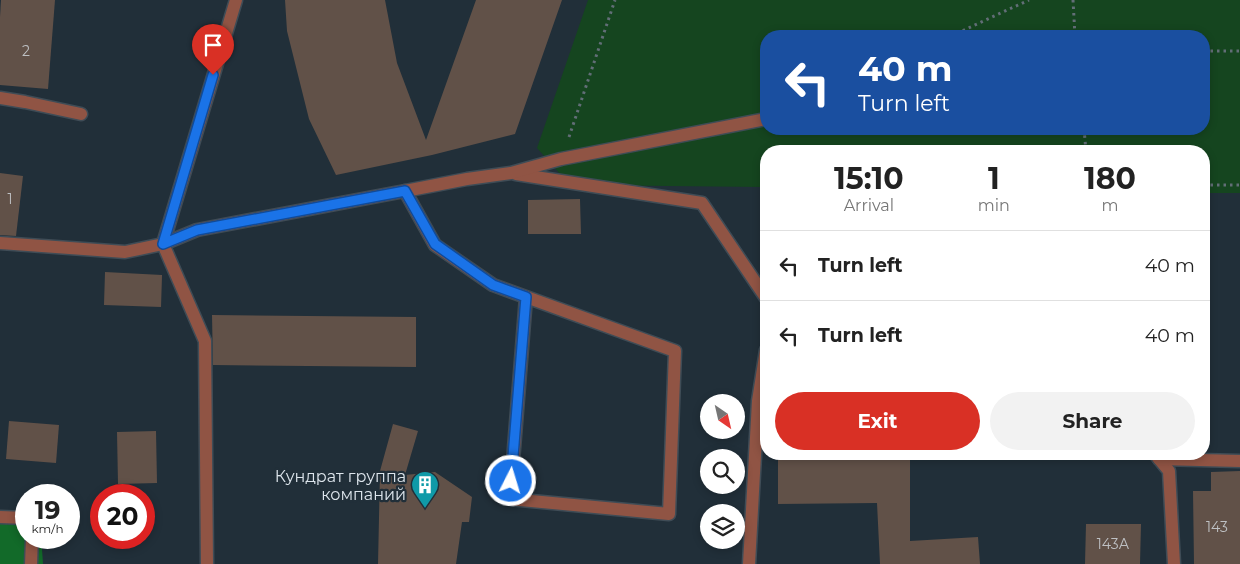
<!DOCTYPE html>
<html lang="en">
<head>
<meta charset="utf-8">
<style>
	:root { --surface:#fff; --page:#f2f2f2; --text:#222; --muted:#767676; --line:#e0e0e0; --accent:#d93025 }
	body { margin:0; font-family:Montserrat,sans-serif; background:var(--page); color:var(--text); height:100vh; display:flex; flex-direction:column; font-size:19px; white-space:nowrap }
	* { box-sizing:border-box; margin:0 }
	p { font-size:16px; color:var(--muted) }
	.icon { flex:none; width:28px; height:28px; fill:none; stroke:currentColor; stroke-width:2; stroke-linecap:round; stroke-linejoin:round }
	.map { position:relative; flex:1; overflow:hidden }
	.sheet { position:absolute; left:760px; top:145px; width:450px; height:315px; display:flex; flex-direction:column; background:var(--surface); border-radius:20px; box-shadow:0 2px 8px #0003 }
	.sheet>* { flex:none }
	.guide { position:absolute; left:760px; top:30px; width:450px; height:105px; border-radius:20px; box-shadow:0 2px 8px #0003; background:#1a4fa0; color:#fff; overflow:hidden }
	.needle { width:32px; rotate:146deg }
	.fabs { position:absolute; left:700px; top:394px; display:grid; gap:10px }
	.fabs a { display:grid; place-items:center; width:45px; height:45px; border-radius:50%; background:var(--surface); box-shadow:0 2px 8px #0003; font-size:25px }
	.speed { position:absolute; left:15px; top:484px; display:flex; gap:10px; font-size:25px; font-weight:700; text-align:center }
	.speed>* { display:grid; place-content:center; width:65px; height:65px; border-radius:50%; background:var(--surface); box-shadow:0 2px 8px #0003; line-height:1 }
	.speed small { font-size:12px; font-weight:400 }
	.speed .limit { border:8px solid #d22; background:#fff; color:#111 }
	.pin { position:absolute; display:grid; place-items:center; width:42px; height:42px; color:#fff; margin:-51px -21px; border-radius:50% 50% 50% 0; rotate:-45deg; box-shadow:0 0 5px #0007 }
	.pin .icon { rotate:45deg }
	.me { position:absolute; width:55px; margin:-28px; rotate:5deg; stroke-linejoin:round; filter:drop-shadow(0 0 4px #0008) }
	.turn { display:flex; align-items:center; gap:18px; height:105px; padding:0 15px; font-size:22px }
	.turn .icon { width:65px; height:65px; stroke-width:2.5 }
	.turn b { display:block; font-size:35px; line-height:42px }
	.eta { display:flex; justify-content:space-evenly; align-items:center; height:85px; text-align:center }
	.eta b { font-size:30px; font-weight:700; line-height:35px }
	.primary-button { display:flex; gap:10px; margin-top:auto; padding:10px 15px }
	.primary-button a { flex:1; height:58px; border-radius:30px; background:var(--accent); color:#fff; font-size:20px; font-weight:700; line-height:58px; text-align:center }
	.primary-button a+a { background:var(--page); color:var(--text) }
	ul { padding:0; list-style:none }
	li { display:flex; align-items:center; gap:15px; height:70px; padding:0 15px; border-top:1px solid var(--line) }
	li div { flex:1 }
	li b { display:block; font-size:19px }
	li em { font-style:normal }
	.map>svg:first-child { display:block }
	.green { fill:#15451f; fill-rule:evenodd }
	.forest { fill:#126a29 }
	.building { fill:#615148 }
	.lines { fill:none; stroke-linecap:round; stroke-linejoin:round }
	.lane-casing { stroke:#3f4c56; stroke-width:15 }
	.street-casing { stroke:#3f4c56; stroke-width:15 }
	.path { stroke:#626e77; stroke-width:3; stroke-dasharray:2.5 4; stroke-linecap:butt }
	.lane { stroke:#905444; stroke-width:12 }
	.street { stroke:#905444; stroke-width:12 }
	.route-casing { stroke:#114b97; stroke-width:12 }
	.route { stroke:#1a73e8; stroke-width:9 }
	.labels { text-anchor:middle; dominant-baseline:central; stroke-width:4.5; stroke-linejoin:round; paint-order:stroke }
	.number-label { font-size:14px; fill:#bec0c3 }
	.poi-label { font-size:16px; fill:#dde5ec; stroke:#212f39; text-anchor:end }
</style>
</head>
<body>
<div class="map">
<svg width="1240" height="564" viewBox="0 0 1240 564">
	<rect width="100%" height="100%" fill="#212f39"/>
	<path class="green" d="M588 0H1240V193H1204V151H766V187L570 185 537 148ZM766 36H1204V129H766Z"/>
	<path class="forest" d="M0 515 26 524V538H37L42 549 43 564H0Z"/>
	<g class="building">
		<path d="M1 0H55L48 89 0 85V17Z"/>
		<path d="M285 0H385L397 63 426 140 476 0H562L515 134 432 155 336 175 309 119 287 31Z"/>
		<path d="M0 173 23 176 16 236 0 235Z"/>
		<path d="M580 199 581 234H528V200Z"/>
		<path d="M105 272 162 275 161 307 104 305Z"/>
		<path d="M212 315 416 317V367L213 365Z"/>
		<path d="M9 421 59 425 56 463 6 459Z"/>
		<path d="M393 424 418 431 405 475 435 472 472 497 469 522H462L456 564H378L380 471Z"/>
		<path d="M156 431 157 483 118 484 117 432Z"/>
		<path d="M778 454H910V541L978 537 980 564H880L877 503 778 504Z"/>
		<path d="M1240 471V564H1194L1193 491H1211V472Z"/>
		<path d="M1086 524H1141L1140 564H1085Z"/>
	</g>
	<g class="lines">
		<defs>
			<g id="lane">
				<path d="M0 98 25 102 81 114"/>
				<path d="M516 174 702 203 766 298"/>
				<path d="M526 297 510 499 669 514 675 351 493 285 435 245 405 191 467 179 511 173 561 159 766 119"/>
				<path d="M1155 454 1169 471 1174 564"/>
				<path d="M1159 459 1240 461"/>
				<path d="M0 517 26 518"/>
				<path d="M31 564 32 538"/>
				<path d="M749 564 758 401 766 350"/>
			</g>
			<g id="street">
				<path d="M0 243 125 252 163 244 197 230 405 191"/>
				<path d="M207 564 205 341 163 244 236 0"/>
			</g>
		</defs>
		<use href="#lane" class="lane-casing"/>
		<use href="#street" class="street-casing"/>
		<g class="path">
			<path d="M1073 0 1075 36"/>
			<path d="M951 36 1029 0"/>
			<path d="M1204 51H1240"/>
			<path d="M1084 129 1086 151"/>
			<path d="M569 137 615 0"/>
			<path d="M1204 185H1240"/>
		</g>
		<use href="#lane" class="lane"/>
		<use href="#street" class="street"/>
	</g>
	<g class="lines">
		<defs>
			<path id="route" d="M213 75 163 244 197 230 405 191 435 244 493 285 526 297 511 481"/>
		</defs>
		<use href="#route" class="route-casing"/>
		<use href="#route" class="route"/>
	</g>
	<defs>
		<symbol id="building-pin" viewBox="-11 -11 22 30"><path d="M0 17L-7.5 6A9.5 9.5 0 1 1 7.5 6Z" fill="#0f9aa8" stroke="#212f39"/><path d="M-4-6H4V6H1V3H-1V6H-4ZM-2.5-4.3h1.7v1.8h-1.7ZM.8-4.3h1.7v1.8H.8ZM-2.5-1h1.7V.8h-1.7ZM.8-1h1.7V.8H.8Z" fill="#fff"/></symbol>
	</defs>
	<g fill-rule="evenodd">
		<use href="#building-pin" x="409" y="469" width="32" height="43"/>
	</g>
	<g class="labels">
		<g class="number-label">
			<text x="26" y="51">2</text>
			<text x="10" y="199">1</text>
			<text x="1217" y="527">143</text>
			<text x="1113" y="544">143А</text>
		</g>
		<g class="poi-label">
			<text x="406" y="476">Кундрат группа<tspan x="406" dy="18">компаний</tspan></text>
		</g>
	</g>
</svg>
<div class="fabs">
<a><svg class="needle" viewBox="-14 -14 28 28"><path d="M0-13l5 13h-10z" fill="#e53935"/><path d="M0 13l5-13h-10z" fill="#767676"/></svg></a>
<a><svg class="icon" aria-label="search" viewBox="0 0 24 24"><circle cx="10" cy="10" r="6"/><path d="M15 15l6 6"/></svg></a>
<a><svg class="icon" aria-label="layers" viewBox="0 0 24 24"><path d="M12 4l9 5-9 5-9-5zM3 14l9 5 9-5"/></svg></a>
</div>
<div class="speed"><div>19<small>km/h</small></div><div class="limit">20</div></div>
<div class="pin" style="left:213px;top:75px;background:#d93025"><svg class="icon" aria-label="arrive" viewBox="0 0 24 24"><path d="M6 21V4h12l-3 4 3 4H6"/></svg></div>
<svg class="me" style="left:511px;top:481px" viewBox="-20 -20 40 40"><circle r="17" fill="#1a73e8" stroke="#fff" stroke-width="3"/><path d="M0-11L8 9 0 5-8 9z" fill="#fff"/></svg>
<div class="guide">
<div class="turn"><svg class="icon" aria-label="left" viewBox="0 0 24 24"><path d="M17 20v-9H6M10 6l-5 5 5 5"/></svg><div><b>40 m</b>Turn left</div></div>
</div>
<section class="sheet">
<div class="eta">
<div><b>15:10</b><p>Arrival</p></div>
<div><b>1</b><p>min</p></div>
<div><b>180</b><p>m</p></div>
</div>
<ul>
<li><svg class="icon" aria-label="left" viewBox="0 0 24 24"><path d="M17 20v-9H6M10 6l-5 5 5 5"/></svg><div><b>Turn left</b></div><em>40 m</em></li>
<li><svg class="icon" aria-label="left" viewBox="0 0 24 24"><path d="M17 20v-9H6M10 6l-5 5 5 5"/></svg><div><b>Turn left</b></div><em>40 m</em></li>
</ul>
<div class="primary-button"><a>Exit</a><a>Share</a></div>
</section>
</div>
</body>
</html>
